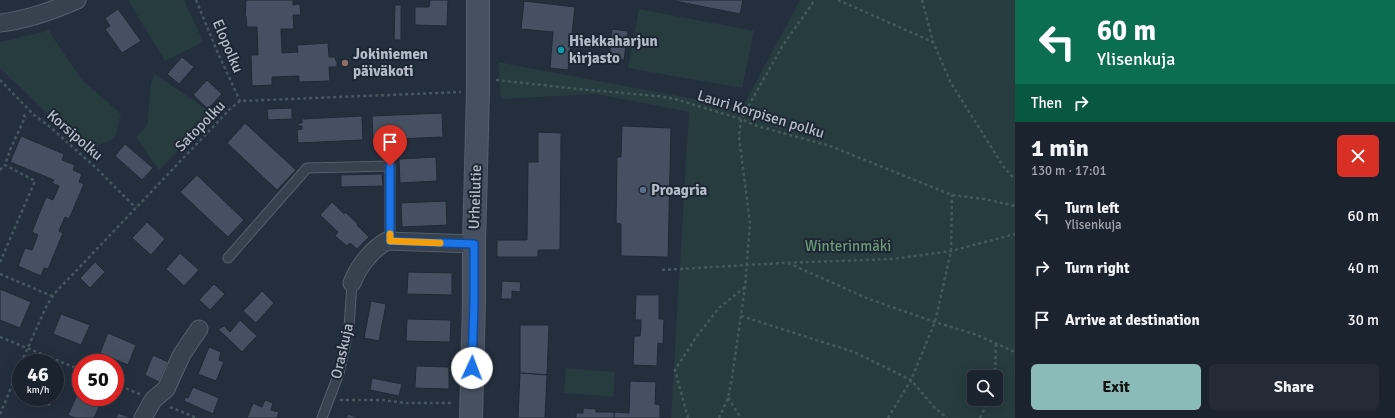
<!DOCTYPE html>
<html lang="en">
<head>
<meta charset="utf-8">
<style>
	:root { --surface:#1b232e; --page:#242b36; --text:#f1f3f6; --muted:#a0a4aa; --line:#39404a; --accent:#8bbbb9 }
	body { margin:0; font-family:Signika,sans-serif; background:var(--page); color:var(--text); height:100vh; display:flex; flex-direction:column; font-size:15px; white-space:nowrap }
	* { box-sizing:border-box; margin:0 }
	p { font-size:13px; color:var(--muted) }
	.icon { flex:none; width:22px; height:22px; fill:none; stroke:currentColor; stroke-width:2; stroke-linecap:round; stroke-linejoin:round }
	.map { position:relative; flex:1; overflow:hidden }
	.panel { display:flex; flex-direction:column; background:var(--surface); width:380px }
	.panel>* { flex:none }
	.hud { background:#0b6e4f; color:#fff; overflow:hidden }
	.buttons { position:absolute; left:967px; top:370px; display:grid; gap:8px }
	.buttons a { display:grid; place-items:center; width:36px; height:36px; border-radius:6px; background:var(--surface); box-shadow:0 4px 16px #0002,0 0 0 1px var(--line); font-size:20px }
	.speed { position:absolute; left:12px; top:354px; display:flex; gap:8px; font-size:20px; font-weight:700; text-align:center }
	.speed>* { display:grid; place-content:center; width:52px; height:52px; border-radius:50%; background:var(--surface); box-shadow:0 4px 16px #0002,0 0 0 1px var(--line); line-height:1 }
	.speed small { font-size:10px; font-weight:400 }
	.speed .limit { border:6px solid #d22; background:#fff; color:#111 }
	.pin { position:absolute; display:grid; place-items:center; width:34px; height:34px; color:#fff; margin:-41px -17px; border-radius:50% 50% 50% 0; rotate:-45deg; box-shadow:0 0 4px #0007 }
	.pin .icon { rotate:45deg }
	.me { position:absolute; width:44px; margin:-22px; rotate:2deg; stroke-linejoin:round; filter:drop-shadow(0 0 3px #0008) }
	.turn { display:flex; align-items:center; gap:14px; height:84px; padding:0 16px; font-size:18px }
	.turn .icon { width:52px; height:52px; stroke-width:2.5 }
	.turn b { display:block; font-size:28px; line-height:34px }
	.then { display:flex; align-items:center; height:38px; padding:0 16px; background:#0003; gap:8px; font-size:15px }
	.round { display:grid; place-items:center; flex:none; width:42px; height:42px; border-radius:6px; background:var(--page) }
	.overview { display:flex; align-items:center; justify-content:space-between; height:68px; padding:0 16px }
	h1 { font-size:24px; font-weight:800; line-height:30px }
	.cta { display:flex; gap:8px; margin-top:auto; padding:8px 16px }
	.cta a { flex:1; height:46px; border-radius:6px; background:var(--accent); color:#111; font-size:16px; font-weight:800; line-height:46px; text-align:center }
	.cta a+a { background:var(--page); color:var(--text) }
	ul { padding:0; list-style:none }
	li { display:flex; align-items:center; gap:12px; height:52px; padding:0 16px }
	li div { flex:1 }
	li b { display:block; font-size:15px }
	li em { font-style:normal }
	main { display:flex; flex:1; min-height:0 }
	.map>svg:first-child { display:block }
	.green { fill:#263c3f; fill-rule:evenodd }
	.building { fill:#455162; stroke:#1f2835 }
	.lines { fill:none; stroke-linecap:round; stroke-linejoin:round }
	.service-casing { stroke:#565f6c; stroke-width:11 }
	.minor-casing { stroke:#565f6c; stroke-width:19 }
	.secondary-casing { stroke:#565f6c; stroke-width:24 }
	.path { stroke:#44595c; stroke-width:2.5; stroke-dasharray:3 3; stroke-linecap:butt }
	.service { stroke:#38414e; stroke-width:9 }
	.minor { stroke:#38414e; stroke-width:17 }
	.secondary { stroke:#465061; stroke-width:22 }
	.route-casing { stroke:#114b97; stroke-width:10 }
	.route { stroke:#1a73e8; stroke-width:7 }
	.slow { stroke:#f59e0b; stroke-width:7 }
	.culture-dot { fill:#0f9aa8; stroke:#1d2633; stroke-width:1.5 }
	.education-dot { fill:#8d6e63; stroke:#1d2633; stroke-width:1.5 }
	.service-dot { fill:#5c6f8a; stroke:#1d2633; stroke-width:1.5 }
	.labels { text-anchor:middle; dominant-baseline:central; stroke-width:4; stroke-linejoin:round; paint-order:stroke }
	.poi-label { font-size:15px; font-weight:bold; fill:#b4bcc9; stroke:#1d2633; text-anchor:start }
	.street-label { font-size:15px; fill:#b4bcc9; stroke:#1d2633 }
	.park-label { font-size:15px; fill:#6b9a76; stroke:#1d2633 }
</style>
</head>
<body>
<main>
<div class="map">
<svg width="1015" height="418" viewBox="0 0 1015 418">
	<rect width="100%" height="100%" fill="#242f3e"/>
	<g class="green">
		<path d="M128 0H184L203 42 165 61Z"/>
		<path d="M800 0H1015V418H671L689 112 597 94 501 99 498 62 742 108ZM974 377H996V399H974Z"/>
		<path d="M639 9 754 31 742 88 628 68Z"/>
		<path d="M49 29 52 36 82 80 121 114 115 138 86 151 0 68V42L43 32Z"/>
		<path d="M155 74 213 114 159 170 136 137 147 126 151 83Z"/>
		<path d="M566 368 615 372 613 397 564 393Z"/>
	</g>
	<g class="building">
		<path d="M246 0H293V5L300 4 301 15H293L294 29H281L282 53 298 52 297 45 328 43 329 57H335L336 61H337V67H329L330 81 299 82V76L272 77V85L252 86 251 55H258L257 27H247L246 16H245Z"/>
		<path d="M430 0H448L447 26 415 25V7H429Z"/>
		<path d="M675 0H743L740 14 675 1Z"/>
		<path d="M524 1 575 7 568 70 550 68 553 32 521 29Z"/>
		<path d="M395 5H401V40H394Z"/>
		<path d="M118 9 141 41 122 53 105 29 110 26 105 18Z"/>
		<path d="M219 19 223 26 217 29 213 22Z"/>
		<path d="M612 29 628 31 624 60 609 58Z"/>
		<path d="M182 57 194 67 179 84 167 74Z"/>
		<path d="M207 80 222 94 208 109 193 95Z"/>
		<path d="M292 108V119L268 120 267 109Z"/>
		<path d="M442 113 443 137 373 140 372 116Z"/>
		<path d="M362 116 363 140 298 143 297 130 302 129V126H298V123H302V119Z"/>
		<path d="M245 123 296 170 277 190 227 143Z"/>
		<path d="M622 126 671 128 668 257 621 256V224L616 223 617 157H621Z"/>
		<path d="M538 132 561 133 560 250H538V257H497V240H527L528 162H538Z"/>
		<path d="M21 136 64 154 62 160 75 165 73 170 82 174 79 182 84 184 69 219 65 217 59 231 63 233 48 269 44 268 41 276 18 266 25 248 32 250 38 235 32 232 46 197 53 200 59 186 52 183 54 180 10 162Z"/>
		<path d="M125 144 153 168 142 180 115 156Z"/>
		<path d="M436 157 437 181 400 183 399 159Z"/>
		<path d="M382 174 383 186 341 187V175Z"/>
		<path d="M197 175 244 220 228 237 180 192Z"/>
		<path d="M446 201 447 225 402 227 401 203Z"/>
		<path d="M332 202 344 214 345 212 358 224 357 225 369 237 357 249 350 243 347 246 335 236 338 232 320 215Z"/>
		<path d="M147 222 165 239 151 255 132 238Z"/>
		<path d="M180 253 199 270 184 286 166 269Z"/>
		<path d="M95 262 105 272 90 288 80 278Z"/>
		<path d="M408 272 452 273V295L407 294Z"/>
		<path d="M502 281 521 282 520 292 512 291V299H501Z"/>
		<path d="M214 284 225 294 210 310 199 300Z"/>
		<path d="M0 289 31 302 20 328 0 320Z"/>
		<path d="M262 291 274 303 256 323 243 311Z"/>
		<path d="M636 295H659V319H664L663 344 658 343 657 366 633 365 634 336H640L641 328V320H635Z"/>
		<path d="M371 301 386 304 379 341 364 338Z"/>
		<path d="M61 314 90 325 81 345 53 334Z"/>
		<path d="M407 319 451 320 450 342 406 341Z"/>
		<path d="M240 320 257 336 242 352 218 329 224 326 230 332Z"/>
		<path d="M520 325H549L547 375 520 373Z"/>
		<path d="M108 333 136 345 128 365 100 353Z"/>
		<path d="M209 347 221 352 219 360 224 362 216 381 198 374Z"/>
		<path d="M153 355 168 362 159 382 145 375Z"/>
		<path d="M416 366 449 367V389L415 388Z"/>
		<path d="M520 373 547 375 545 418H518Z"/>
		<path d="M372 378 402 384 399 396 370 390Z"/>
		<path d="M630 381 656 382 655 404 660 405V418H614V412L629 413Z"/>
		<path d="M193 387 219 398 213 414 184 401 185 397 188 398Z"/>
		<path d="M77 395 100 405 94 418H75L68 415Z"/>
		<path d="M27 397H54L50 407Z"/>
		<path d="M265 400 273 403 271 410 279 412 277 418H247L253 403 262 407Z"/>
		<path d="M583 408 596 409V412H614V418H576V413H583Z"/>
		<path d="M118 413 132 418H116Z"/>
		<path d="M348 414 359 418H346Z"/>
	</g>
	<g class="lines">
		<defs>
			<g id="service">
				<path d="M228 258 307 168 390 166V241"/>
				<path d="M322 418 339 373 349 328 352 283"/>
			</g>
			<g id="minor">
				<path d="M0 23C27 20 52 11 77 0"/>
				<path d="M352 283C358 267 372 249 387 241L474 244"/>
				<path d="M143 418 153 400 166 389 182 354 199 329"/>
			</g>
			<path id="secondary" d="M471 418 474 302V244L478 91V0"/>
		</defs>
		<use href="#service" class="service-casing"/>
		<use href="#minor" class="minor-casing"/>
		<use href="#secondary" class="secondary-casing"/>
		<g class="path">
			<path d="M196 0 217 51 240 101"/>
			<path d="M838 0 933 42"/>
			<path d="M922 0 933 42 951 83 1005 169 1015 179"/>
			<path d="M0 80 34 115 49 126 94 166 136 208"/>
			<path d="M496 80 588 90 658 96 675 99 741 119 757 126 830 146 952 195 985 199 1015 206"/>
			<path d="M0 170 5 165"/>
			<path d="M0 262 35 181 5 165 10 150 25 117 22 113"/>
			<path d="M788 263 869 299 935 322 977 335 1015 352"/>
			<path d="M662 270 782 263 893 259 951 251 1015 234"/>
			<path d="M0 274 52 296"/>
			<path d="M741 316 854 352 911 380 934 407 947 418"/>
			<path d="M0 337 81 370"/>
			<path d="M21 363 46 307 54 294 230 109 240 101 461 92"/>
			<path d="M995 377 996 344"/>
			<path d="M115 384 140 394"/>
			<path d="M728 398 741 418"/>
			<path d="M340 400H382L406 403H453"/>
			<path d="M170 407 197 418"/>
			<path d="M0 414 21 364"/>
			<path d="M688 418 675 370 697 336 719 308 745 287"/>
			<path d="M719 418 728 398 732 378 745 287 750 223 739 137 741 119 783 45 815 0"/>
			<path d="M888 418 911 380 935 322 951 251 952 195"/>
			<path d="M980 418 989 399"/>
		</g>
		<use href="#service" class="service"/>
		<use href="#minor" class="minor"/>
		<use href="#secondary" class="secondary"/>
	</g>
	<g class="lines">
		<defs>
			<path id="route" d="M390 166V241L474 244V302L472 368"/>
		</defs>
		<use href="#route" class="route-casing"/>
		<use href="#route" class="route"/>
		<path class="slow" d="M390 234V241L440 243"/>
	</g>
	<circle class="culture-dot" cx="561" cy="50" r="4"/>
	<circle class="education-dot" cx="345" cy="63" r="4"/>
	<circle class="service-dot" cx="643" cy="190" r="4"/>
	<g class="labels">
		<g class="poi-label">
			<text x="569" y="41">Hiekkaharjun<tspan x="569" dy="17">kirjasto</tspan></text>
			<text x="353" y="54">Jokiniemen<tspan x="353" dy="17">päiväkoti</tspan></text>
			<text x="651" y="190">Proagria</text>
		</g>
		<g class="street-label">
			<text transform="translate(228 46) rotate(67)">Elopolku</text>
			<text transform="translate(761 114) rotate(17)">Lauri Korpisen polku</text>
			<text transform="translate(200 126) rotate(-46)">Satopolku</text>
			<text transform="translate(75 135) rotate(41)">Korsipolku</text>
			<text transform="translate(475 197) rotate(-88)">Urheilutie</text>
			<text transform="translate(342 351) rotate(-77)">Oraskuja</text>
		</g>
		<g class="park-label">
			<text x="848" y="246">Winterinmäki</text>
		</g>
	</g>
</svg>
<div class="buttons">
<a><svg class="icon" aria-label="search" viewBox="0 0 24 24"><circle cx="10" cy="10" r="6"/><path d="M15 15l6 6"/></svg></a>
</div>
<div class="speed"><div>46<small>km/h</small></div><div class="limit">50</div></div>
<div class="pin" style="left:390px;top:166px;background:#d93025"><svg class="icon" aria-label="arrive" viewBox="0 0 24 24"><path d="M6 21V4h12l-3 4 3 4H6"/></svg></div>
<svg class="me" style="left:472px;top:368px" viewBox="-20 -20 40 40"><circle r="19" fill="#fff"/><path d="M0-13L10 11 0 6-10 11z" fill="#1a73e8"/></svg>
</div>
<section class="panel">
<div class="hud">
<div class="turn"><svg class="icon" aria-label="left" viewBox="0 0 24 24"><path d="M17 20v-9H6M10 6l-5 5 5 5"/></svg><div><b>60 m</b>Ylisenkuja</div></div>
<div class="then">Then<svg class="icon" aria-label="right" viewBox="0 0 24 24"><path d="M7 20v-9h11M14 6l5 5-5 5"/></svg></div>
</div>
<div class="overview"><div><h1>1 min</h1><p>130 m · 17:01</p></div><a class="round" style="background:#d93025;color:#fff"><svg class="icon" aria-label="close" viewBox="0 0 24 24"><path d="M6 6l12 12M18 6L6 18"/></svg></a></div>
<ul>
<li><svg class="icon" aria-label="left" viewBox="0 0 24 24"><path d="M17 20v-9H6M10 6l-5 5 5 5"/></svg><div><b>Turn left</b><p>Ylisenkuja</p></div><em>60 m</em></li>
<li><svg class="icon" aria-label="right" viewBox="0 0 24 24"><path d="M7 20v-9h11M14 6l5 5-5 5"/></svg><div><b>Turn right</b></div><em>40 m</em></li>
<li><svg class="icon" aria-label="arrive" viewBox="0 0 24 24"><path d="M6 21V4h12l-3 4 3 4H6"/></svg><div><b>Arrive at destination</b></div><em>30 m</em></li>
</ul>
<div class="cta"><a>Exit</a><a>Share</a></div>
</section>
</main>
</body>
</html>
